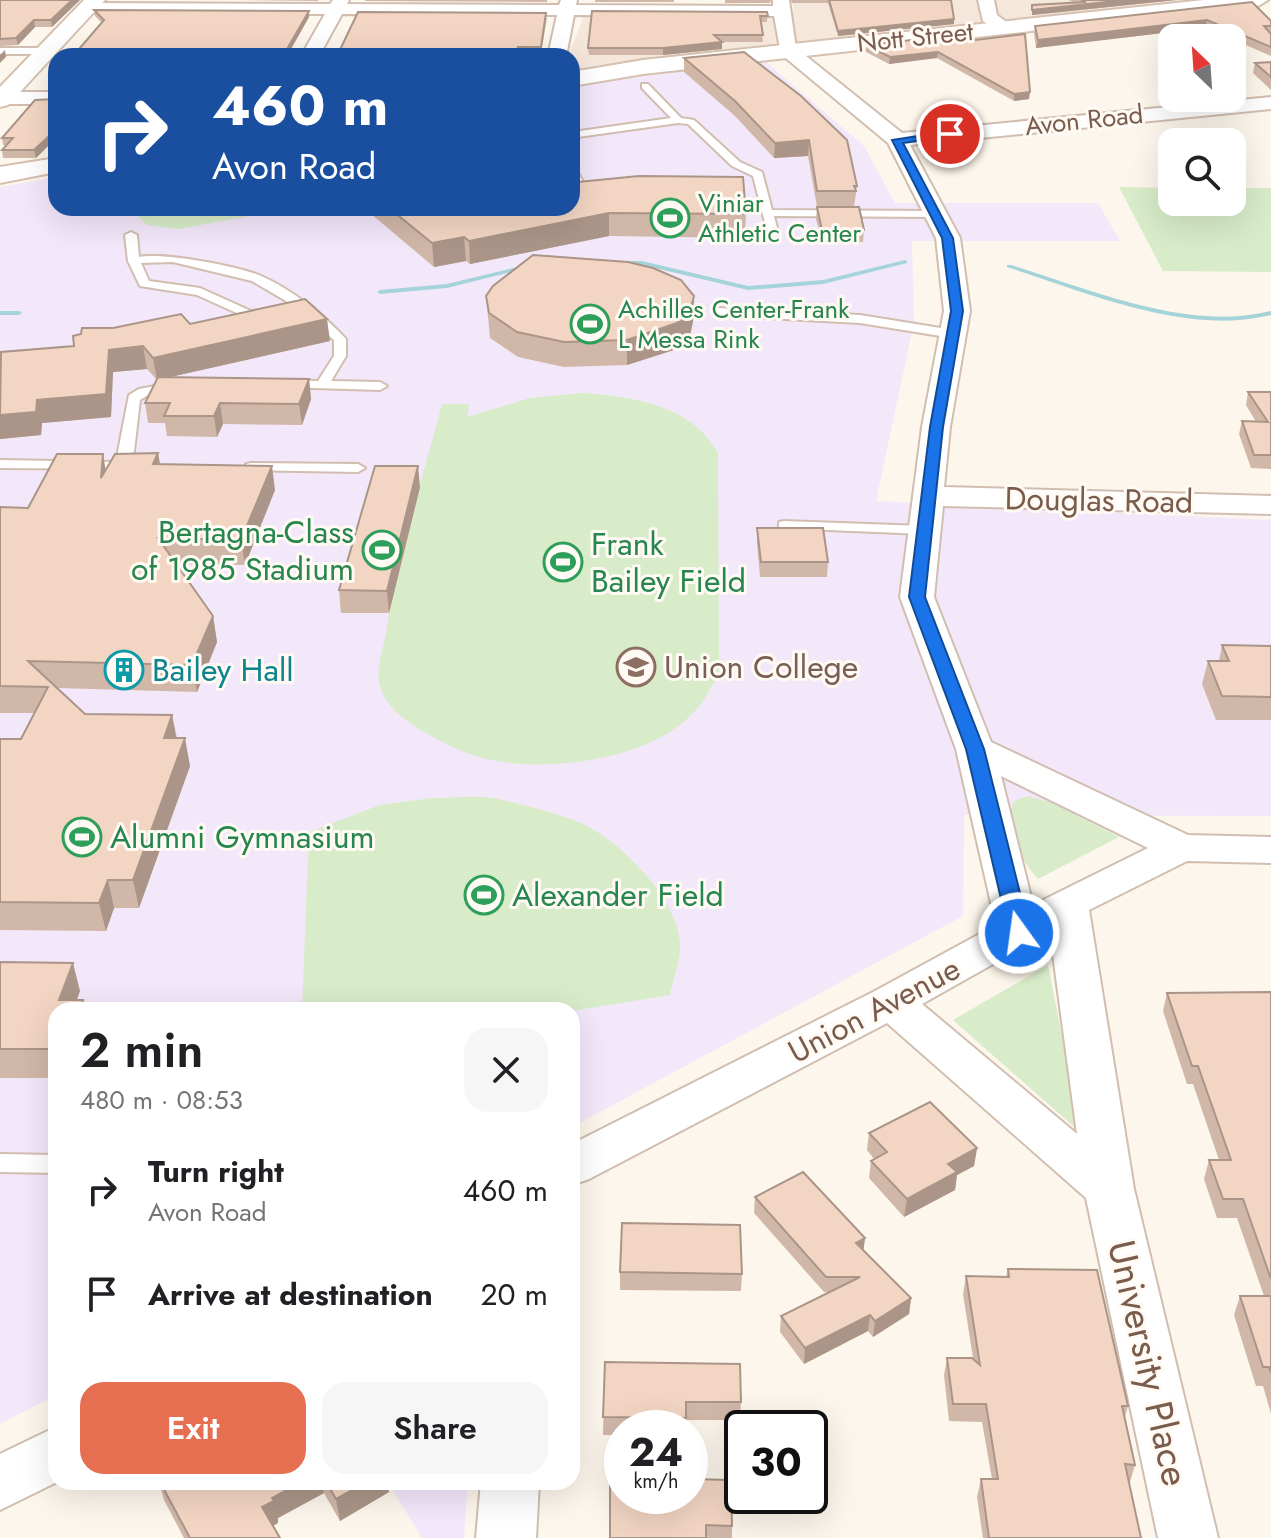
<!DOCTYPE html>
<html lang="en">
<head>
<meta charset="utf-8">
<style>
	:root { --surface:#fff; --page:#f6f6f6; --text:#202124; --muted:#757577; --accent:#e76f51 }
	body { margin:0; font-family:Jost,sans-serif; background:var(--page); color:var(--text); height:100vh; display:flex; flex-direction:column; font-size:30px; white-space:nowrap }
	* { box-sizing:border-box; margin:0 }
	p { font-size:26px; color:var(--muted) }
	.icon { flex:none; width:44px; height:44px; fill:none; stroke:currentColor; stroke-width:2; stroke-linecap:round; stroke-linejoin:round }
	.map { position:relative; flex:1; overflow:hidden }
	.panel { position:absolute; left:48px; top:1002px; width:532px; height:488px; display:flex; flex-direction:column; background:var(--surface); border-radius:24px; box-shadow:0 8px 32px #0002 }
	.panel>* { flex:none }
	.guide { position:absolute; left:48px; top:48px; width:532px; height:168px; border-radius:24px; box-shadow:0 8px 32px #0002; background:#1a4fa0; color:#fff; overflow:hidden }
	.needle { width:52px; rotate:335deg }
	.buttons { position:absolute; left:1158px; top:24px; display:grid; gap:16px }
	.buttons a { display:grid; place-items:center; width:88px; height:88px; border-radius:16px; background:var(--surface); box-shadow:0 8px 32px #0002; font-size:40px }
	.speed { position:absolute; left:604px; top:1410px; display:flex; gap:16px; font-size:40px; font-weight:700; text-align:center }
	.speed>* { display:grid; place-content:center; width:104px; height:104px; border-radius:50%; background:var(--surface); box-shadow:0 8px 32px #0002; line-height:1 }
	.speed small { font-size:20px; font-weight:400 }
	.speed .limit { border:4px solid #111; border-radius:12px; background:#fff; color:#111 }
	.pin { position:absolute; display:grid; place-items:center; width:68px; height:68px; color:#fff; margin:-34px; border:4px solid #fff; border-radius:50%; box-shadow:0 2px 8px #0007 }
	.me { position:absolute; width:88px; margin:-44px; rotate:346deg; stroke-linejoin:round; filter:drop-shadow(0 0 6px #0008) }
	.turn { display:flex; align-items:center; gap:28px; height:168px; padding:0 32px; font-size:36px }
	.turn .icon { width:104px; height:104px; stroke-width:2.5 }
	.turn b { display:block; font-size:56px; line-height:68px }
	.round { display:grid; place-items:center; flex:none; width:84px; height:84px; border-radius:24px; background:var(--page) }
	.overview { display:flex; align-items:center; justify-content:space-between; height:136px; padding:0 32px }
	h1 { font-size:48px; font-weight:600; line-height:60px }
	.primary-button { display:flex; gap:16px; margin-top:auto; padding:16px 32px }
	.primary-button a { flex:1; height:92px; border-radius:24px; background:var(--accent); color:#fff; font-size:32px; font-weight:600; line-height:92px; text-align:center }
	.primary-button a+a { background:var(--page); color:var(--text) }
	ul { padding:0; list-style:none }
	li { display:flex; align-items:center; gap:24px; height:104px; padding:0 32px }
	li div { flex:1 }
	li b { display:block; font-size:30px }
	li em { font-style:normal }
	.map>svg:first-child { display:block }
	.residential { fill:#f5e8da }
	.education { fill:#f3e8fa }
	.green { fill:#d8ecc9 }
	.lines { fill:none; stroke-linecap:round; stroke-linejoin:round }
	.stream { fill:#a5d3da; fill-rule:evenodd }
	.lane-casing { stroke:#d1beb0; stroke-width:4 }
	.street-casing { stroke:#d1beb0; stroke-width:4 }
	.secondary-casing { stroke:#d6c0b0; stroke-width:4 }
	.lane { fill:#fff; fill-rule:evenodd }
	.street { fill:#fff; fill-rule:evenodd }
	.secondary { fill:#fff; fill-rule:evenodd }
	.wall { fill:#d1b7a8 }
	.shaded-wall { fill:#aa9588 }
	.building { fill:#f3d5c3; stroke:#aa9588; stroke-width:2 }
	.route { fill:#1a73e8; stroke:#114b97; stroke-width:2 }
	.labels { text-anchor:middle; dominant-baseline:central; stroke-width:6; stroke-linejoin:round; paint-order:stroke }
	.far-street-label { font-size:26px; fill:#7a5c4d; stroke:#fffaf3 }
	.far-leisure-label { font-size:26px; fill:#27864d; stroke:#fffaf3; text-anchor:start }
	.street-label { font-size:32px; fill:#7a5c4d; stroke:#fffaf3 }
	.leisure-label { font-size:32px; fill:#27864d; stroke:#fffaf3; text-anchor:start }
	.education-label { font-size:32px; fill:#785e54; stroke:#fffaf3; text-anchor:start }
	.culture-label { font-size:32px; fill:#0d838f; stroke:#fffaf3; text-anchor:start }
	.near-street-label { font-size:38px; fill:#7a5c4d; stroke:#fffaf3 }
</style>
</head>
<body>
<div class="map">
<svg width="1271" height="1538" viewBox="0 0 1271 1538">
	<rect width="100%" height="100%" fill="#fdf6ec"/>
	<path class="residential" d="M792 0H1192L1056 17 663 57 572 73V56H568L585 13 794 12Z"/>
	<g class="education">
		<path d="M765 61 864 146 895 203H1098L1120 241H912L914 322 876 501 1271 520V816L964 815 963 916 572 1127V1010H56V1395L0 1424V187L56 177V208H572V87L633 76Z"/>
		<path d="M388 1482H468L464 1538H422Z"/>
	</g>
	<g class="green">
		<path d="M1119 187 1172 188V202H1232V188H1271V272L1163 271Z"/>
		<path d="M130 208H293L179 229 147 225Z"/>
		<path d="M581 393C630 396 693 405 718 453L719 672C711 689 703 704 689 717 642 763 530 776 470 754 455 749 440 741 426 733 406 722 383 706 379 681 377 667 383 648 386 633 398 556 422 479 442 404H469L467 417 530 398Z"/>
		<path d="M1028 796 1053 803 1119 837 1038 879C1022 862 1002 825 1014 801Z"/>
		<path d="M432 798C451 798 474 795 493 798 521 804 554 812 581 823 621 841 675 897 680 941 682 957 673 978 670 995L572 1011 302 1010 309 832 380 805Z"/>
		<path d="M1048 965 1081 1133 953 1020Z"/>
	</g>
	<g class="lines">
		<g class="stream">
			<path d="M905 260 907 261V263L823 284 748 290 642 265H621L618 263 621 261H642L748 286 823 280Z"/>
			<path d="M525 265 527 266V268L447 288 380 294 377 292 380 290 447 284Z"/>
			<path d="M1007 265H1011C1082 287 1165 322 1240 316 1251 315 1261 313 1271 311V315C1261 317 1251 319 1240 320 1165 326 1078 290 1007 267Z"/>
			<path d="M0 311H19L22 313 19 315H0Z"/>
		</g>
		<defs>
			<g id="lane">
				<path d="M0 48H47L51 51 47 54H0Z"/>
				<path d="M642 84H648L681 118 694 120 740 162 762 172 772 210 936 211 941 214 936 217 774 216 779 236 769 238 753 176 732 166 688 124 678 123 578 137 572 133V125L580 131 671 118 642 88Z"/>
				<path d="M572 168 577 171 589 193 588 195 579 193 572 180Z"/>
				<path d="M131 232 137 235 139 257C163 252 238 266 261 276 291 289 324 315 346 339V356L331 381 380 382 387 386 380 390 280 387V381L285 380 318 381 334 356V340L286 301 252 281 173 262 141 263 149 281 200 288 251 311 268 310V316L250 319 197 295 140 286 128 261 125 235Z"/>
				<path d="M718 308 860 315 953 330 959 334 953 338 860 323 714 315V309Z"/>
				<path d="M172 383 177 384V390L148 395 140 400 134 451 130 462 138 463V469L0 468V460L116 462 129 395 139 389Z"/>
				<path d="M251 463 358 464 365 468 358 472 246 470V464Z"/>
				<path d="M784 521 924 526 931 530 924 534 779 528V522Z"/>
				<path d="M0 1154 56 1155V1173L0 1172Z"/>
			</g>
			<g id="street">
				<path d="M333 0H349L347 4 559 5 561 0H577L576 5 773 6V0H789L796 48 902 133 1271 97V109L910 145 960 238 970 311 950 427 944 487 1271 496V514L943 506 934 597 991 742 1188 835 1271 837V863L1187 861 1089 910 1134 1189 1218 1538H1158L1086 1198 887 1023 589 1179 572 1185V1144L875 991 996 925 956 749 900 597 922 427 944 311 936 238 888 143 781 54 774 16 574 15 566 56H548L557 15 342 14 319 56H301L325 14 87 13 78 8 87 3 330 4ZM1001 776 1148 848 1033 905ZM1050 932 1077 1134 922 1004Z"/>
				<path d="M978 0H994L997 15 1013 27 1010 31H998L983 21Z"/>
				<rect x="0" y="92" width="56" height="12"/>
				<path d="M56 1427 57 1482 0 1510V1454Z"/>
				<path d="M481 1482H539L536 1538H476Z"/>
			</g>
			<g id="secondary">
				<path d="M84 0H105L8 105 0 107V87Z"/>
				<path d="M1204 0H1268L1258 6 643 74 572 86V72L643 60Z"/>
				<path d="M56 158V172L0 183V167Z"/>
			</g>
		</defs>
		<use href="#lane" class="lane-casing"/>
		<use href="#street" class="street-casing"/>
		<use href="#secondary" class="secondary-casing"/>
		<use href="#lane" class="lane"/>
		<use href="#street" class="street"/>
		<use href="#secondary" class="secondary"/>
	</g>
	<g class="wall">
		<path d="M0 0H80L52 27H35L18 45 0 46Z"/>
		<path d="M243 0H318V1Z"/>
		<path d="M365 0H547V2L365 1Z"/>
		<rect x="595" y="0" width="79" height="2"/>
		<path d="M725 0H771L770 3H725Z"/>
		<path d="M791 0H951L954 19V24L838 36 828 3H792Z"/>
		<path d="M1069 0H1176L1032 15V5L1075 3Z"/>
		<path d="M1252 2 1271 21V56L1232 39V38H1229L1205 28 1036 48 1034 34 1035 26Z"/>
		<path d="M94 10 309 11V17L287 56H73L102 23 95 16Z"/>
		<path d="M767 12V22H761L763 42H722V49L663 55H589L588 48Z"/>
		<path d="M547 18 541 53H519L518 56H337Z"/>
		<path d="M960 42 1029 99 1014 101 937 58 889 64 866 52V45Z"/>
		<path d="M744 52 857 186 854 207 864 230 863 242H822L816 219 817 207 808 156 774 158 735 116 684 72V58Z"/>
		<path d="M1271 62V90L1253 73 1255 63Z"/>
		<path d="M56 75V91L51 89 50 82Z"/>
		<path d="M56 99V144L49 145 36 158H3L2 150 6 145H3L2 138Z"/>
		<path d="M578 182 746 214 745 238 609 236 470 264 466 261 434 267 364 208H572Z"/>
		<path d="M486 296H694L693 321 690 336 677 349 627 365 564 367 518 357 490 338Z"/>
		<path d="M190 324 330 341 170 377 309 379 311 399 302 425 223 424 217 437 167 436 165 423H148L145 403 157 380 147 369 113 372 111 417 42 423 41 435 0 439V356L74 346Z"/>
		<path d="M1248 392H1271V469L1251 468 1239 434 1242 421 1256 422 1246 405Z"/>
		<path d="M158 453 160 464 275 490 245 565 176 564 213 616 217 642 197 692 57 688 85 714 172 715 177 738 190 766 139 908H114L106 931 0 930V739H21L34 713H0V507L28 508 106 470Z"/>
		<path d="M420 487 389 613H341L339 590Z"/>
		<path d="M757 528 828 562 827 577H760L757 543Z"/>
		<path d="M1222 645 1271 646V720H1216L1202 684 1208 661H1219Z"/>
		<path d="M0 962 80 991 56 1010V1078H0Z"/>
		<path d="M1271 992V1414L1263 1386H1256L1234 1315 1240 1296H1264L1237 1218H1217L1204 1179 1209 1160H1219L1193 1084H1187L1163 1011 1167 993Z"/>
		<path d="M869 1133 977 1148 974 1166 957 1175 955 1190 904 1217 869 1178 871 1161 874 1159 867 1150Z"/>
		<path d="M755 1197 865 1238 863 1250 911 1298 909 1314 873 1337 868 1331 804 1364 780 1332 781 1316 829 1292H824L754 1213Z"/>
		<path d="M1008 1269 1128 1406 1125 1417 1135 1465 1130 1482H1129L1141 1538H983L977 1497 981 1479H992L982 1422 949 1421 944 1375 947 1358H973L963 1294 966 1276 1006 1277Z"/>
		<path d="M620 1272 742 1274 741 1291 620 1290Z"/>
		<path d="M605 1362 741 1402 740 1420H686V1428H622V1435H603Z"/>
		<path d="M159 1482H388L389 1492 340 1521 324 1493 278 1518V1523L273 1526 280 1538H184L164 1500Z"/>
		<path d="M622 1496 732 1526V1538H610Z"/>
	</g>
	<g class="shaded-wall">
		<path d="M72 0H80L52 27 51 20Z"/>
		<path d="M1125 0H1176L1032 15V10Z"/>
		<path d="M309 11V17L287 56H283Z"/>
		<path d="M954 19V24L838 36V31Z"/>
		<path d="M34 20 35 27 18 45 16 38Z"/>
		<path d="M1207 20 1205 28 1036 48 1038 40Z"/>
		<path d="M722 42V49L663 55V48Z"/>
		<path d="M5 50 6 57 0 63V55Z"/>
		<path d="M938 52 937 58 889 64 890 57Z"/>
		<path d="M1030 92 1029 99 1014 101V94Z"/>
		<path d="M48 137 49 145 36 158 34 150Z"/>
		<path d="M809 140 808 156 774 158 775 143Z"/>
		<path d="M609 213V236L470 264 469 241Z"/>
		<path d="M464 237 466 261 434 267 432 243Z"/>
		<path d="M694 296 693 321 690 336 677 349 627 365V340Z"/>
		<path d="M327 319 330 341 157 380 153 358Z"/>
		<path d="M143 346 147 369 113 372 111 417 42 423 41 435 0 439V415L37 400 109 350Z"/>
		<path d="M309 379 311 399 302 425 299 404Z"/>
		<path d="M220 403 223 424 217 437 214 416Z"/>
		<path d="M158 453 162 477 153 464Z"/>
		<path d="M103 454 107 478H101Z"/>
		<path d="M272 466 275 490 245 565 241 540Z"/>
		<path d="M418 466 420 487 389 613 387 591Z"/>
		<path d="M213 616 217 642 197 692 192 665Z"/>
		<path d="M172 715 177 742 164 738Z"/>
		<path d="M185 738 190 766 139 908 133 880Z"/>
		<path d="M108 880 114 908 106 931 99 903Z"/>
		<path d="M73 963 80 991 73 1010 59 1000Z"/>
		<path d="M83 1000 86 1010H79Z"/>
		<path d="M977 1148 974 1166 957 1175 955 1190 904 1217 907 1199 948 1164Z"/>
		<path d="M865 1238 863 1254 856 1243Z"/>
		<path d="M911 1298 909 1314 873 1337 875 1321Z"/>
		<path d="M870 1315 868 1331 804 1364 805 1348Z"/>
		<path d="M301 1482H322L324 1493 278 1518V1523L267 1529 262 1507 272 1498Z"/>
		<path d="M367 1482H388L389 1492 340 1521 336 1499Z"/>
	</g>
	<g class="building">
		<path d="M0 0H72L51 20H34L16 38 0 39Z"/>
		<path d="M829 0H951L954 19 838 31Z"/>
		<path d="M1081 0H1125L1032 10V5L1086 2Z"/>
		<path d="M1252 2 1271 21V26H1264L1271 34V47L1207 20 1038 40 1035 26Z"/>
		<path d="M94 10 309 11 283 56H73L104 20Z"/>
		<path d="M592 11 767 12 768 16H760L763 35H714L722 42 663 48H588Z"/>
		<path d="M358 12 546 13 541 47H518L517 56H337Z"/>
		<path d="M1025 34 1030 92 1014 94 938 52 890 57 866 45 958 35 960 42Z"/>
		<path d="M744 52 801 96 847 140 857 186H854L856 191H817L809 140 775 143 735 101 684 58Z"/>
		<path d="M1271 62V77L1255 63Z"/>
		<path d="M56 75V84L50 82Z"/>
		<path d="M56 99V137H48L34 150H2L13 138H2L35 100Z"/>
		<path d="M639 176 743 177 746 214 609 213 469 241 464 237 432 243 389 208H572V178L578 182Z"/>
		<path d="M817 207H859L864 230H822Z"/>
		<path d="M533 255 628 262 653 268 681 280 694 296 690 311 677 323 627 340 564 342 517 332 489 313 486 296 493 286Z"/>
		<path d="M305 299 327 319 153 358 143 346 109 350 106 394 37 400 36 412 0 415 1 352 74 346 73 336 81 334 82 328H113L181 314 190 324Z"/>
		<path d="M158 377 309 379 299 404 220 403 214 416H164L170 403H145Z"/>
		<path d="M1248 392H1271V455H1254L1242 421 1268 422Z"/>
		<path d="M158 453 153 464 272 466 241 540 158 538 213 616 192 665 28 661 85 714 172 715 164 738H185L133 880H108L99 903 0 902V739H21L48 687 0 686V507L28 508 57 454H103L101 478 115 454Z"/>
		<path d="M375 466H418L387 591 339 590Z"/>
		<path d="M757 528H823L828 562H761Z"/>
		<path d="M1222 645 1271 646V697L1222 696 1208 661H1229Z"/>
		<path d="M0 962 73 963 59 1000H83L79 1010H56V1049H0Z"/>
		<path d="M1271 992V1279L1243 1199H1223L1209 1160H1231L1198 1066H1192L1167 993Z"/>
		<path d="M930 1102 977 1148 948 1164 957 1172 907 1199 871 1161 887 1152 869 1133Z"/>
		<path d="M803 1172 865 1238 856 1243 911 1298 875 1321 870 1315 805 1348 781 1316 860 1277H826L755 1197Z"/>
		<path d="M622 1223 740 1225 742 1274 620 1272Z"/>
		<path d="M1008 1269 1097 1270 1128 1406H1122L1135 1465 1125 1464 1141 1538H989L981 1479H998L986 1404H953L947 1358H972L980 1365 966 1276 1009 1277Z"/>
		<path d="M1240 1296H1271V1373L1269 1367H1263Z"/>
		<path d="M605 1362 740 1364 741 1402H686V1418L603 1417Z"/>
		<path d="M610 1465H622V1496H690V1479L731 1480 732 1526 706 1525V1538H610Z"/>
		<path d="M160 1482H301L272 1498 274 1501 262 1507 280 1538H190Z"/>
		<path d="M326 1482H367L336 1499Z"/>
	</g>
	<path class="route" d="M950 131 954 136 903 143 953 238 963 311 943 427 925 597 984 749 1030 933 1019 939 1009 933 966 749 909 597 930 427 951 311 942 238 892 140Z"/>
	<defs>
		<symbol id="stadium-ring" viewBox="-11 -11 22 22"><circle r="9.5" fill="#fffaf3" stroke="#2e9e5b" stroke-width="1.5"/><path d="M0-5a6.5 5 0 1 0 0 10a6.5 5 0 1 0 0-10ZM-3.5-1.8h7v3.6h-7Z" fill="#2e9e5b"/></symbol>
		<symbol id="university-ring" viewBox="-11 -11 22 22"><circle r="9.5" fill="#fffaf3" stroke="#8d6e63" stroke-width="1.5"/><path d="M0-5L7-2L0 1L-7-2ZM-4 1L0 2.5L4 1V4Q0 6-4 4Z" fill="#8d6e63"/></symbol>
		<symbol id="building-ring" viewBox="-11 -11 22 22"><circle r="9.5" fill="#fffaf3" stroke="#0f9aa8" stroke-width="1.5"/><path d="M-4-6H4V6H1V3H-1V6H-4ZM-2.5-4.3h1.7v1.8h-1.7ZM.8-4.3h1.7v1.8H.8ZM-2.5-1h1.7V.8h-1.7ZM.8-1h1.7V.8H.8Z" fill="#0f9aa8"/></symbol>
	</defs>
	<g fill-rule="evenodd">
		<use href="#stadium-ring" x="648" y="196" width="44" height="44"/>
		<use href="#stadium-ring" x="568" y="302" width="44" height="44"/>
		<use href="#stadium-ring" x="360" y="528" width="44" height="44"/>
		<use href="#stadium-ring" x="541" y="540" width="44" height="44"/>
		<use href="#university-ring" x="614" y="645" width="44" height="44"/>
		<use href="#building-ring" x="102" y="648" width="44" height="44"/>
		<use href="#stadium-ring" x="60" y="815" width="44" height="44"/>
		<use href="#stadium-ring" x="462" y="873" width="44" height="44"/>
	</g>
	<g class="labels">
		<g class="far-street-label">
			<text transform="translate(915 37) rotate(-6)">Nott Street</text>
			<text transform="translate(1084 120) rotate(-6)">Avon Road</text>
		</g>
		<g class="far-leisure-label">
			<text x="698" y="203">Viniar<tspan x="698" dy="30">Athletic Center</tspan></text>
			<text x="618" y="309">Achilles Center-Frank<tspan x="618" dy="30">L Messa Rink</tspan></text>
		</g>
		<g class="street-label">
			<text transform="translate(1099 500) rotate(1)">Douglas Road</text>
			<text transform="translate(874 1010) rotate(-28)">Union Avenue</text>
		</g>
		<g class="leisure-label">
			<text x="354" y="532" text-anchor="end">Bertagna-Class<tspan x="354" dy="37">of 1985 Stadium</tspan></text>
			<text x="591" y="544">Frank<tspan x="591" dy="37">Bailey Field</tspan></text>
			<text x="110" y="837">Alumni Gymnasium</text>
			<text x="512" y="895">Alexander Field</text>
		</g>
		<g class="education-label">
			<text x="664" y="667">Union College</text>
		</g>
		<g class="culture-label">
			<text x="152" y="670">Bailey Hall</text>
		</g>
		<g class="near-street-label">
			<text transform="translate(1149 1363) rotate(77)">University Place</text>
		</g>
	</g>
</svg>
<div class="buttons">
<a><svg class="needle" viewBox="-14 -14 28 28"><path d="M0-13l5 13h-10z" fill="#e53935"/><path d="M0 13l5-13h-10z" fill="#757577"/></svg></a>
<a><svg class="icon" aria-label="search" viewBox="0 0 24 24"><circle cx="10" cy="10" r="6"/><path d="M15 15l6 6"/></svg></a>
</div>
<div class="speed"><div>24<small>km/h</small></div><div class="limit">30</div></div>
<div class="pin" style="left:950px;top:134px;background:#d93025"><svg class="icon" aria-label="arrive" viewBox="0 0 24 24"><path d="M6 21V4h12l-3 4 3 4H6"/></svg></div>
<svg class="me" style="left:1019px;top:933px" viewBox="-20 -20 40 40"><circle r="17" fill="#1a73e8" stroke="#fff" stroke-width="3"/><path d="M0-11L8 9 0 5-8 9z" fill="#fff"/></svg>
<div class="guide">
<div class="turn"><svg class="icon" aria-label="right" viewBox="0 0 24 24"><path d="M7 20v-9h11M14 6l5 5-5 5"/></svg><div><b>460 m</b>Avon Road</div></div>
</div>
<section class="panel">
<div class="overview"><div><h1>2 min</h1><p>480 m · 08:53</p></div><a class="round"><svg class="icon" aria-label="close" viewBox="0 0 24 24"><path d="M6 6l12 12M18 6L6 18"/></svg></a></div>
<ul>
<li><svg class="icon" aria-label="right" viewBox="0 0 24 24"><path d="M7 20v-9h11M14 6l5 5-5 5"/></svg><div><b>Turn right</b><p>Avon Road</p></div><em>460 m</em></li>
<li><svg class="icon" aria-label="arrive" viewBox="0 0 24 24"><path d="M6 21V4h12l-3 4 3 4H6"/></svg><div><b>Arrive at destination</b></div><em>20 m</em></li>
</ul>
<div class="primary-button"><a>Exit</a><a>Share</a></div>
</section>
</div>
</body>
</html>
